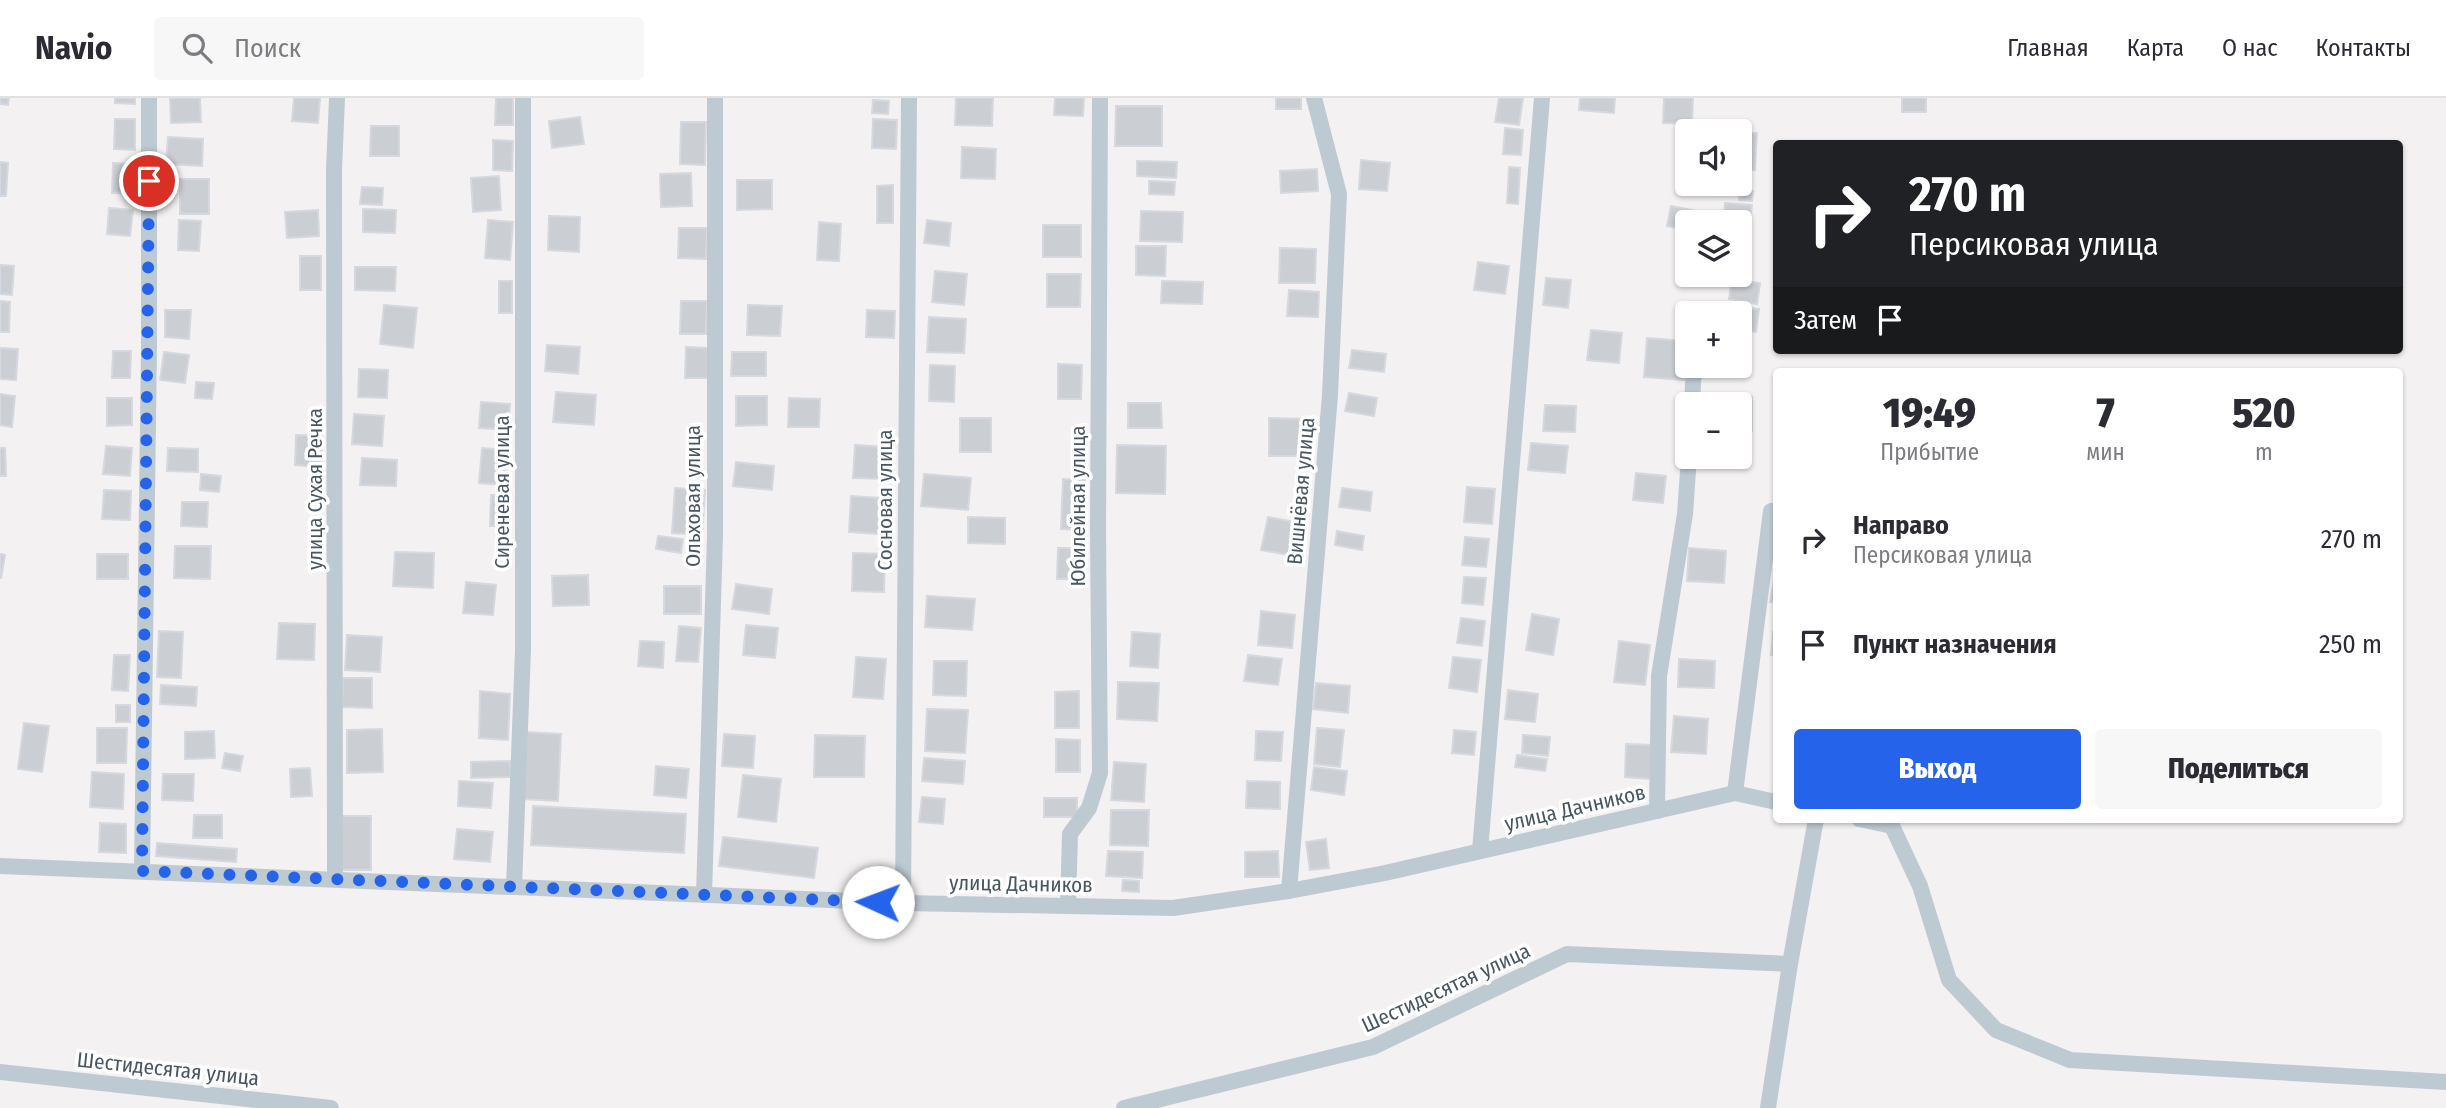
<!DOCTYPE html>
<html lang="ru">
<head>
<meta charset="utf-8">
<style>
	:root { --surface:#fff; --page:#f7f7f7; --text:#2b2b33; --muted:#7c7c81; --line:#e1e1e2; --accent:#2563eb }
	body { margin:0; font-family:"Fira Sans Condensed",sans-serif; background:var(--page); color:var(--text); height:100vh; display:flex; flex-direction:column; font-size:26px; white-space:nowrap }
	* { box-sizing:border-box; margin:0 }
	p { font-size:23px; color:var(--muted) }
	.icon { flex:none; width:38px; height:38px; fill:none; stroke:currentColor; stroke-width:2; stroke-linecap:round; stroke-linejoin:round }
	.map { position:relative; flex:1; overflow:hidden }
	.side { position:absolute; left:1773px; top:270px; width:630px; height:455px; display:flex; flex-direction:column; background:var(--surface); border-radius:7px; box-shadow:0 2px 5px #0004 }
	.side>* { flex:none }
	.hud { position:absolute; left:1773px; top:42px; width:630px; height:214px; border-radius:7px; box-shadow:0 2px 5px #0004; background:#202124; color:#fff; overflow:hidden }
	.tools { position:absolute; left:1675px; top:21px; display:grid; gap:14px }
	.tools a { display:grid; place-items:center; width:77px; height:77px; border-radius:7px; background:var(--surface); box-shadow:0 2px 5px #0004; font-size:35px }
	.pin { position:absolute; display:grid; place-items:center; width:60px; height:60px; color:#fff; margin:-30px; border:4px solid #fff; border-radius:50%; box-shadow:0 2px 7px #0007 }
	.me { position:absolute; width:77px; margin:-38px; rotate:272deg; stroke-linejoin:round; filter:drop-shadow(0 0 5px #0008) }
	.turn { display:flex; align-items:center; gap:24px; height:147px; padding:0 21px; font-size:32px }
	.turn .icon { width:91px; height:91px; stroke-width:2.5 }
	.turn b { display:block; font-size:49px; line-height:60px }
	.then { display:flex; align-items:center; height:66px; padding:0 21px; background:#0003; gap:14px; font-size:26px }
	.eta { display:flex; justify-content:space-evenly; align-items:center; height:119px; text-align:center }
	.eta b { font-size:42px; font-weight:800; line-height:49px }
	.primary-button { display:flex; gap:14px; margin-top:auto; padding:14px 21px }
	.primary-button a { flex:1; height:80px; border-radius:7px; background:var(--accent); color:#fff; font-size:28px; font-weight:800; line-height:80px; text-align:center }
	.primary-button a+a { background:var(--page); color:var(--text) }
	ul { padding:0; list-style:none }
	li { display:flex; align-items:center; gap:21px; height:105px; padding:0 21px }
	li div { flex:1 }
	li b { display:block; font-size:26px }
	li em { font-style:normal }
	header { display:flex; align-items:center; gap:42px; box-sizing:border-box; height:98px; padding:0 35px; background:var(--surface); border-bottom:2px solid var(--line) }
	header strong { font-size:33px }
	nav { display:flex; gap:38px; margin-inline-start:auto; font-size:24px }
	.search { width:490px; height:63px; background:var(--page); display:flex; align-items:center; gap:18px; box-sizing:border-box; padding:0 24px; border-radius:7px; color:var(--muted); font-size:26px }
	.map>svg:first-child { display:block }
	.building { fill:#cbcfd4; stroke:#d5d8de; stroke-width:2 }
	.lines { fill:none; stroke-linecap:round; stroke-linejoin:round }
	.street { stroke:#becad2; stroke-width:16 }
	.route { stroke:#2563eb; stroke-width:12; stroke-dasharray:0 21.6 }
	.labels { text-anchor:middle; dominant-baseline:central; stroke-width:7; stroke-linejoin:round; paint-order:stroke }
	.street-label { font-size:21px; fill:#475662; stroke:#fff }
</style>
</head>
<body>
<header>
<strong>Navio</strong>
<div class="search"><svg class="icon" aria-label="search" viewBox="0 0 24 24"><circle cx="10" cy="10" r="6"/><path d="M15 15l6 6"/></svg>Поиск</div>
<nav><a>Главная</a><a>Карта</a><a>О нас</a><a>Контакты</a></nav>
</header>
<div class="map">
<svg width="2446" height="1010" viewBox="0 0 2446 1010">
	<rect width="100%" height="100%" fill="#f4f1f2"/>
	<g class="building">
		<path d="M0 0H9L8 7 0 6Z"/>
		<path d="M115 0H135V6L115 5Z"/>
		<path d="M170 0H200L201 24 171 25Z"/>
		<path d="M294 0H320L318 25 292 23Z"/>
		<path d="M496 0H513V27H495Z"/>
		<path d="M956 0H993L992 28 955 27Z"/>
		<path d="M1055 0H1084L1083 18 1054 17Z"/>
		<rect x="1276" y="0" width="25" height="11"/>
		<path d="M1499 0H1523L1519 27 1495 24Z"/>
		<path d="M1580 0H1615L1614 15 1579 12Z"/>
		<path d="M1664 0H1693L1692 26 1663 25Z"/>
		<rect x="1902" y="0" width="24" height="14"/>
		<path d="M873 2 889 3 888 16 872 15Z"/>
		<path d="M1116 8H1162V48H1115Z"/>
		<path d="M580 19 584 46 552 50 549 23Z"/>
		<path d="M115 21H135V52L114 51Z"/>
		<path d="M873 21 897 22 896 51 872 50Z"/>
		<path d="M681 24H706L705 67 680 66Z"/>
		<path d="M371 28H399V58H370Z"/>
		<path d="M1505 30 1523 32 1521 57 1503 56Z"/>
		<path d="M1740 35H1757L1755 72H1740Z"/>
		<path d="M168 39 203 41 202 68 166 66Z"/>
		<path d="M493 42 513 43 512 73 493 72Z"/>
		<path d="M962 49 996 51 995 81 961 80Z"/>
		<path d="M1361 62 1390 65 1387 93 1359 91Z"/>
		<path d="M1137 63 1177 64 1176 80 1137 78Z"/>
		<path d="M0 64 8 65 6 98H0Z"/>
		<path d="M113 65 137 66 135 95H112Z"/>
		<path d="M1509 69 1520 70 1518 106 1507 105Z"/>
		<path d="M1317 71 1318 93 1281 95 1280 73Z"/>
		<path d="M691 75 692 108 661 109 660 76Z"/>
		<path d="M499 78 501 112 473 114 471 80Z"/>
		<rect x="180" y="81" width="29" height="35"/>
		<path d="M737 82H772V111L737 112Z"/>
		<path d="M1149 83 1175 84 1174 97 1149 96Z"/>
		<path d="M893 87V125H877V88Z"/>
		<path d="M362 89 383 90 382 107 360 106Z"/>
		<path d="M1740 92 1753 93 1752 103 1739 102Z"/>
		<path d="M1725 105 1752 107 1750 130 1740 129V124H1723Z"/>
		<path d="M1671 108 1692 112 1690 124H1687V132L1667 128Z"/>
		<path d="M109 110 133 112 130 138 107 136Z"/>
		<path d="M363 111 396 112 395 135 363 134Z"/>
		<path d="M318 112 319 138 287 140 285 114Z"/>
		<path d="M1141 113 1183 114 1182 144 1140 143Z"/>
		<path d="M549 118 580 119 579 154 548 152Z"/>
		<path d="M179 122 201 123 199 153 178 152Z"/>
		<path d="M488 122 513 124 510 162 485 160Z"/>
		<path d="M927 122 951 125 949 148 924 145Z"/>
		<path d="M819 124 841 126 839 163 817 162Z"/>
		<rect x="1043" y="127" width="38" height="32"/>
		<path d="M679 130H707L706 161 678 160Z"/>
		<path d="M1136 148H1166L1165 178 1136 177Z"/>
		<path d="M1280 150 1316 151 1315 185H1279Z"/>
		<rect x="300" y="158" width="21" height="34"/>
		<path d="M1478 164 1509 168 1505 196 1474 192Z"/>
		<path d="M0 167 14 168 12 197 0 196Z"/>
		<path d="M355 169H396L395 193 355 192Z"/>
		<path d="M935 173 967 176 964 207 932 204Z"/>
		<path d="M1047 176H1081L1080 209H1047Z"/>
		<path d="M1546 180 1571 182 1568 210 1543 207Z"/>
		<path d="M1732 181 1760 185 1757 206 1729 201Z"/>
		<rect x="499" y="183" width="13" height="32"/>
		<path d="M1162 183 1203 184 1202 206 1161 205Z"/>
		<path d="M1289 192 1319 194 1318 219 1287 218Z"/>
		<path d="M0 203 10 204 9 234H0Z"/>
		<path d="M681 203H707L706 236H680Z"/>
		<path d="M384 207 417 210 413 250 380 246Z"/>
		<path d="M748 207 782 208 780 238 747 237Z"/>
		<path d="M1729 208 1759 211 1756 234 1740 232V215H1728Z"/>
		<path d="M165 212H191L189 241 165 239Z"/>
		<path d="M867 212 895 213 894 240 866 239Z"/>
		<path d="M929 219 966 221 964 255 927 254Z"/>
		<path d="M1591 232 1622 235 1619 265 1587 262Z"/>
		<path d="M1647 240 1686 243 1684 282 1644 279Z"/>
		<path d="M547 247 580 249 578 276 545 273Z"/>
		<path d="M686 249 709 250 708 280H685Z"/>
		<path d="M0 250 18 251 16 282 0 281Z"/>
		<path d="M1352 252 1386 256 1384 274 1349 270Z"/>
		<path d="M113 253H131L130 280H112Z"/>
		<path d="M164 254 189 257 185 285 160 282Z"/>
		<path d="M732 254H766V278H731Z"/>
		<path d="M1058 266 1082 267 1081 301H1058Z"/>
		<path d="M930 267 955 268 954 304 929 303Z"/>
		<path d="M1703 268H1733V273Z"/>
		<path d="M359 271 388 272 387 300 358 299Z"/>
		<path d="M196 284 214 285 212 301 195 300Z"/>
		<path d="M556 294 596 297 594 327 553 324Z"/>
		<path d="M1349 295 1377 300 1374 318 1345 313Z"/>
		<path d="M0 296 15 298 12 329 0 327Z"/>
		<path d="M736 298H767V327L736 328Z"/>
		<path d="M1720 299H1752V333L1740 334V306H1721Z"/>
		<path d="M107 300H132V327L107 328Z"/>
		<path d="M789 300 820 301 819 329H788Z"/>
		<path d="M481 304 510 306 508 332 479 330Z"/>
		<path d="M1128 305H1161L1162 330H1128Z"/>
		<path d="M1545 307 1576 308 1575 334 1543 333Z"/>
		<path d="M354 316 384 318 382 348 352 346Z"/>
		<rect x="960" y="320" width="31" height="34"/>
		<path d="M1269 320 1310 321V358H1269Z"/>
		<path d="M296 337 322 338 321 369 295 367Z"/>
		<path d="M1531 345 1568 348 1565 375 1528 372Z"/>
		<path d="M855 347 887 349 885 381 853 380Z"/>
		<path d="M1117 347 1166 348 1165 396 1116 395Z"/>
		<path d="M106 348 132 350 130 378 103 376Z"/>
		<path d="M0 350H5L6 378H0Z"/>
		<path d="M168 350 198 351V374L167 373Z"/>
		<path d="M482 350 507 352 504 387 479 385Z"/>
		<path d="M362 360 397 362 396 388 360 387Z"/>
		<path d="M736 364 774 368 772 392 733 388Z"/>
		<path d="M1636 375 1666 378 1663 405 1633 402Z"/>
		<path d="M201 376 221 378 219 394 200 392Z"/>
		<path d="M924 376 971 380 968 412 921 408Z"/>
		<path d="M1063 381 1085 382 1083 432 1061 431Z"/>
		<path d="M1467 389 1495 391 1492 426 1464 424Z"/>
		<path d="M675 390 705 392 702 437 672 435Z"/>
		<path d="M1342 390 1372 394 1370 413 1339 409Z"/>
		<path d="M104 392 131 393 130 422 102 421Z"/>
		<path d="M491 397H509L508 428H490Z"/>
		<path d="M851 398 881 400 879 436 849 434Z"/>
		<path d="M182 404H208L207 429 181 428Z"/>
		<path d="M968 419 1005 420V446L968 445Z"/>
		<path d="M1268 419 1295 424 1289 457 1261 452Z"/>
		<path d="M1296 432 1306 434 1303 452 1293 450Z"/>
		<path d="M1337 433 1364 438 1362 452 1335 447Z"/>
		<path d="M658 438 683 441 681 455 656 451Z"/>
		<path d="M1465 439 1489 441 1486 469 1462 467Z"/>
		<path d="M175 448H211L210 481 174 480Z"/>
		<path d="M1058 450H1080L1079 481H1057Z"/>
		<path d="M1689 450 1726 453 1724 485 1687 483Z"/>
		<path d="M395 454 434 455 433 490 393 488Z"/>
		<path d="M853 455 885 456 884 494 852 493Z"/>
		<path d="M0 456 5 457 1 480H0Z"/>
		<rect x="97" y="456" width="31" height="25"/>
		<path d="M588 477 589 507 553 508 552 478Z"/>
		<path d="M1464 479 1486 480 1483 507 1462 505Z"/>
		<path d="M1774 483 1776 484V505L1770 504Z"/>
		<path d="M466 484 496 487 493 517 463 515Z"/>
		<path d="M736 486 772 491 769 516 732 511Z"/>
		<rect x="664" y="488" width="37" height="28"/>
		<path d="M927 498 975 501 972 532 925 529Z"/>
		<path d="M1261 513 1295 517 1292 550 1258 547Z"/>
		<path d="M1532 516 1559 521 1553 557 1526 552Z"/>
		<path d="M1461 520 1485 523 1482 548 1457 545Z"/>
		<path d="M279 525 315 526 314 562 277 561Z"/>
		<path d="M746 527 778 530 775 560 743 557Z"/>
		<path d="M679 528 701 530 698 564 676 563Z"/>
		<path d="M159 533 183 534 181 580 157 579Z"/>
		<path d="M1132 534 1160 536 1158 570 1130 568Z"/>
		<path d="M1773 534H1776V557H1771Z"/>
		<path d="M347 537 382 539 380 574 345 572Z"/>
		<path d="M640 543 664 544 663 570 638 568Z"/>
		<path d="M1619 543 1650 547 1645 587 1614 584Z"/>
		<path d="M114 557H130L128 593 112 592Z"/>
		<path d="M1248 557 1282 561 1278 587 1244 583Z"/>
		<path d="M856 559 886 561 883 601 853 599Z"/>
		<path d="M1453 559 1481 562 1477 594 1449 590Z"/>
		<path d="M1679 561 1715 563 1714 590 1678 589Z"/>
		<path d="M934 563H967L966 598 933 597Z"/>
		<path d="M343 580H372V610L342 609Z"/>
		<path d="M1118 584 1159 585 1157 623 1117 621Z"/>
		<path d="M1316 585 1350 588 1348 615 1313 611Z"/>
		<path d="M161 587 197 589 196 608 160 606Z"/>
		<path d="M1508 592 1538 596 1535 624 1505 621Z"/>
		<path d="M480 593 510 596 508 642 479 640Z"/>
		<path d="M1079 593V630H1055V594Z"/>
		<rect x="116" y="607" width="14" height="17"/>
		<path d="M927 611 968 612 965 655 925 653Z"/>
		<path d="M1674 618 1708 621 1706 656 1671 654Z"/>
		<path d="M24 625 49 628 42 674 18 671Z"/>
		<path d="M97 630H127L126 665H97Z"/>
		<path d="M1317 630 1344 632 1340 669 1314 666Z"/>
		<path d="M382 631 383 674 347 675V632Z"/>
		<path d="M1454 632 1476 634 1474 657 1452 655Z"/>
		<path d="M214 633 215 660 185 661V634Z"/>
		<path d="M1256 633 1283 634 1281 663 1255 662Z"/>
		<path d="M526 634 561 636 558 703 523 701Z"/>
		<path d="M724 636 755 638 753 670 722 668Z"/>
		<path d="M815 637 865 638 864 679H814Z"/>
		<path d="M1523 637 1550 639 1548 658 1522 655Z"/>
		<path d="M1056 641 1080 642V674H1056Z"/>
		<path d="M1626 646 1653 647 1651 681 1625 679Z"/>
		<path d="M225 655 243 658 240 673 222 670Z"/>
		<path d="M1517 657 1547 661 1545 673 1515 669Z"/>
		<path d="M924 660 965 663 963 686 922 683Z"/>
		<path d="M510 663 511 679 471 680V664Z"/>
		<path d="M1114 664 1146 666 1144 704 1111 702Z"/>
		<path d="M656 668 689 671 686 700 654 697Z"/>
		<path d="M1314 669 1347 673 1344 697 1311 692Z"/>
		<path d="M310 670 312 698 291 699 290 671Z"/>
		<path d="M92 674 124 676 123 711 90 709Z"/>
		<path d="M163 676H194L193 703 162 702Z"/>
		<path d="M743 677 781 681 776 724 738 719Z"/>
		<path d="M459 683 493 685 491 710 458 708Z"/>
		<path d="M1247 683 1280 684V711L1246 710Z"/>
		<path d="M922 699 945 701 943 726 919 724Z"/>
		<rect x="1044" y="700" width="33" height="19"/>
		<path d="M533 708 686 716 684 755 531 747Z"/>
		<path d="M1111 712H1149L1148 748 1110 747Z"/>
		<path d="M194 717H222V740H193Z"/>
		<rect x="342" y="718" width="29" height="54"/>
		<path d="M100 725 126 726V755L99 754Z"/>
		<path d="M457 731 493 734 490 764 454 761Z"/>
		<path d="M723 739 818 750 814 780 719 768Z"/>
		<path d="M1326 741 1329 770 1310 772 1306 744Z"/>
		<path d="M157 745 237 751 236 764 156 758Z"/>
		<path d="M1108 753 1143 754 1142 780 1106 778Z"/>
		<path d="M1278 753 1279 779H1245V754Z"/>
		<path d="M1123 782 1139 783V794L1122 793Z"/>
	</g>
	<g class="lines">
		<g class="street">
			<path d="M1692 306 1694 268"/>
			<path d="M1735 695 1771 413"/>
			<path d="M1657 713 1659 578 1685 416 1689 359"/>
			<path d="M1859 721 1892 728 1920 788 1949 882 1996 932 2070 962 2446 984"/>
			<path d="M1480 753 1542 0"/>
			<path d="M0 768 903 805 1173 810 1289 793 1385 775 1735 695 1776 704"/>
			<path d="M142 773 149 249V0"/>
			<path d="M335 781 334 72 337 0"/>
			<path d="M514 789 523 552V0"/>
			<path d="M1289 793 1330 297 1339 96 1314 0"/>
			<path d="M704 797 715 438V0"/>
			<path d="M903 805 909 0"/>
			<path d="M1068 808 1070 736 1089 710 1100 675 1098 432 1100 0"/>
			<path d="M0 974 331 1010"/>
			<path d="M1124 1010 1373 949 1567 856 1790 866"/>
			<path d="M1768 1010 1790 866 1816 721"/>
		</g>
	</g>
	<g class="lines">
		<path class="route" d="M149 83 142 773 878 804"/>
	</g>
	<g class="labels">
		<g class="street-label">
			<text transform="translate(315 391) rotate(-90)">улица Сухая Речка</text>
			<text transform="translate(1301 393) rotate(-85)">Вишнёвая улица</text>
			<text transform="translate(502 394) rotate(-90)">Сиреневая улица</text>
			<text transform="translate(693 398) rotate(-90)">Ольховая улица</text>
			<text transform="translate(885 402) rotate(-90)">Сосновая улица</text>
			<text transform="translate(1078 408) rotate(-90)">Юбилейная улица</text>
			<text transform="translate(1575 710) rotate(-13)">улица Дачников</text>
			<text transform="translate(1021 786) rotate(1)">улица Дачников</text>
			<text transform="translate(1446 890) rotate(-25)">Шестидесятая улица</text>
			<text transform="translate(168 971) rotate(6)">Шестидесятая улица</text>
		</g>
	</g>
</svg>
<div class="tools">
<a><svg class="icon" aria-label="sound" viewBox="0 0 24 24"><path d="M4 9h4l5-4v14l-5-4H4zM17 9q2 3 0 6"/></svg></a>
<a><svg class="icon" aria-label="layers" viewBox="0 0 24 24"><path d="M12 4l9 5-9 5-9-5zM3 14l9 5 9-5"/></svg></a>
<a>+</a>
<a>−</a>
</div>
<div class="pin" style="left:149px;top:83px;background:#d93025"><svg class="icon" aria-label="arrive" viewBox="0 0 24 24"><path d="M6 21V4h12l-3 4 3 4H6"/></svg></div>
<svg class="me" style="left:878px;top:804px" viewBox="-20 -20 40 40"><circle r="19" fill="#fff"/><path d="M0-13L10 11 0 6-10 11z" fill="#2563eb"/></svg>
<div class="hud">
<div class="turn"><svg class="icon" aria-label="right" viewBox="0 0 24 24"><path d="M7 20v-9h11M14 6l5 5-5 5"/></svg><div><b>270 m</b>Персиковая улица</div></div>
<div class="then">Затем<svg class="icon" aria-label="arrive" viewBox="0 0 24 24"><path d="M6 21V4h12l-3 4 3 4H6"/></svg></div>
</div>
<section class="side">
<div class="eta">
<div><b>19:49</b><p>Прибытие</p></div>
<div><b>7</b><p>мин</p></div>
<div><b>520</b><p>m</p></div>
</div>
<ul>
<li><svg class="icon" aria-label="right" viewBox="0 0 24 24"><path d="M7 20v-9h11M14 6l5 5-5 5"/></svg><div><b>Направо</b><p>Персиковая улица</p></div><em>270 m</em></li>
<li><svg class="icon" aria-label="arrive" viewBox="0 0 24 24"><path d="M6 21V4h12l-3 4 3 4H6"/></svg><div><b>Пункт назначения</b></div><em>250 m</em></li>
</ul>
<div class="primary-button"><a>Выход</a><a>Поделиться</a></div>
</section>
</div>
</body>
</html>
